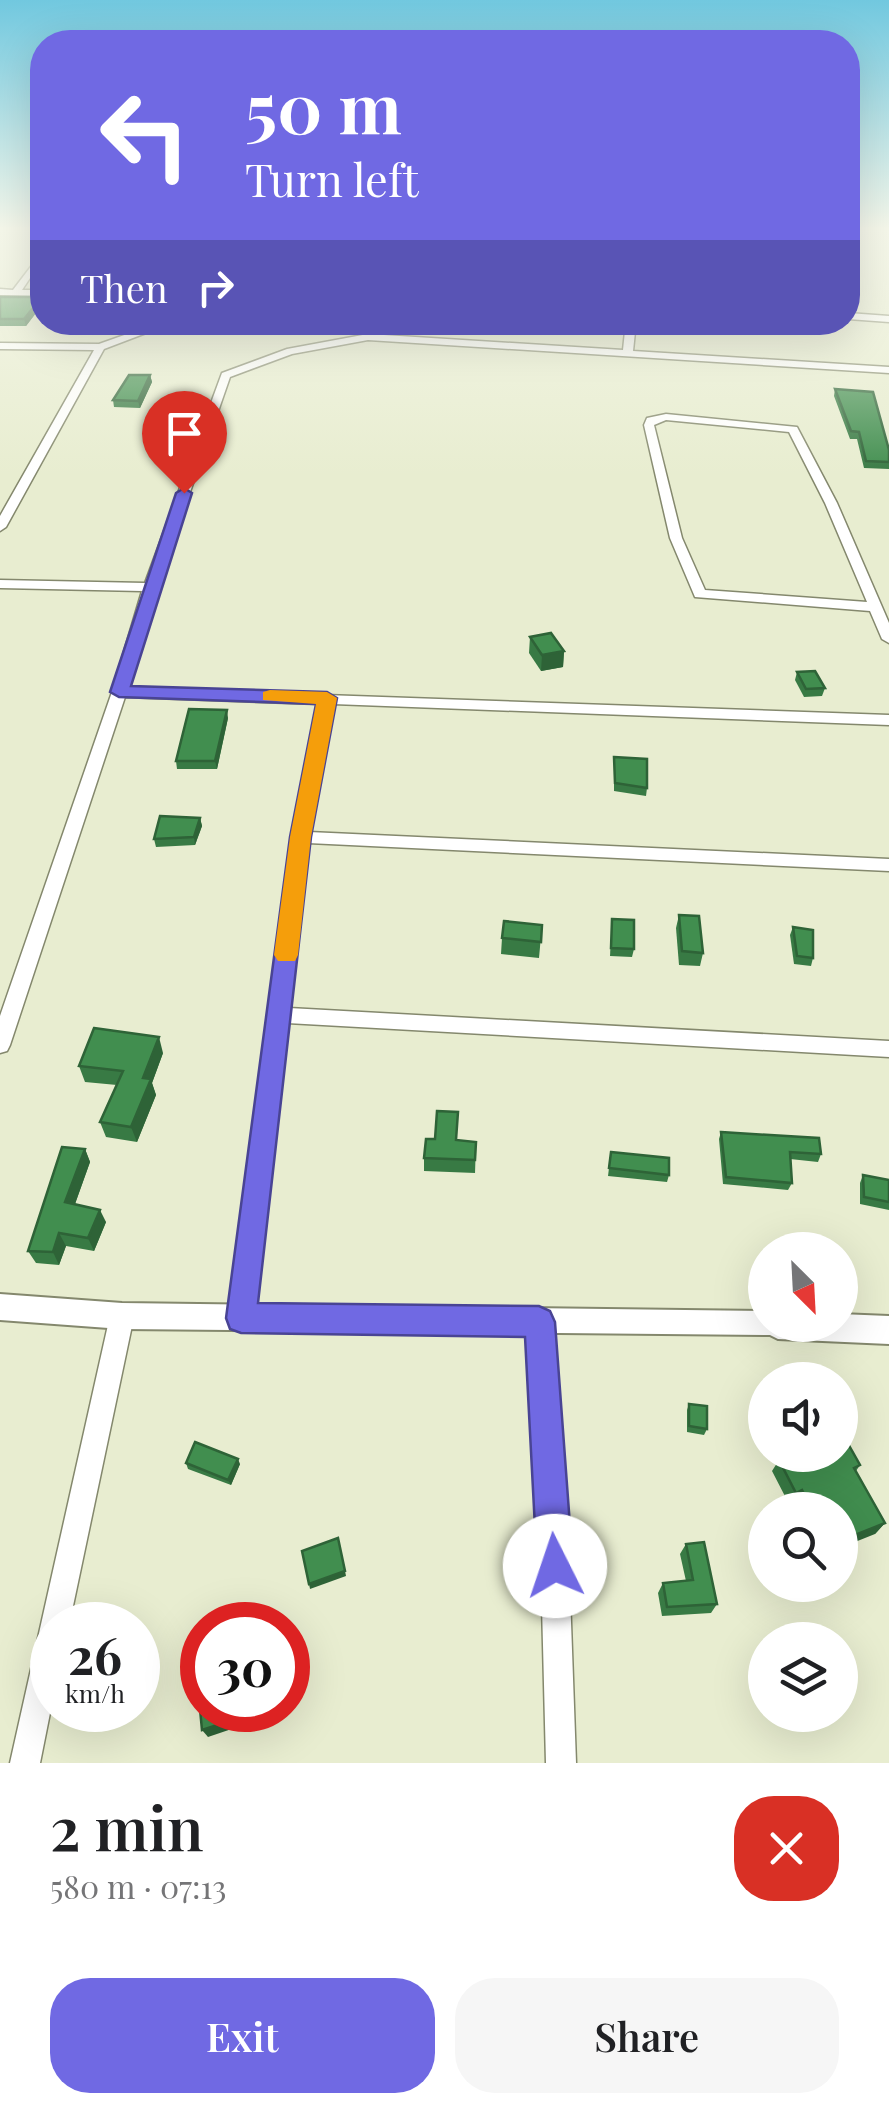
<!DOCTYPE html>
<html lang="en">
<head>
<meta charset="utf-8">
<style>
	:root { --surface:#fff; --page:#f6f6f6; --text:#202124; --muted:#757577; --accent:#7069e3 }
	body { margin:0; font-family:"Playfair Display",serif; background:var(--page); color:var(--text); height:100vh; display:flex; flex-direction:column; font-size:38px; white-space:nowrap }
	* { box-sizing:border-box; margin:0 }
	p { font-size:32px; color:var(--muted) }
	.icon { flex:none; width:55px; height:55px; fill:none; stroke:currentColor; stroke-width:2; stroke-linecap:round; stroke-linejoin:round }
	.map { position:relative; height:1763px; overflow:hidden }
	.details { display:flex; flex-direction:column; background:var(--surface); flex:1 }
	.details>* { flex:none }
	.guide { position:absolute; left:30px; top:30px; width:830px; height:305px; border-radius:40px; box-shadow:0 10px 40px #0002; background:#7069e3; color:#fff; overflow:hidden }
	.needle { width:65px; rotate:156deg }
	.tools { position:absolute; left:748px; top:1232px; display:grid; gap:20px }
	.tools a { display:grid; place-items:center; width:110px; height:110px; border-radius:50%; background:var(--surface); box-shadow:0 10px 40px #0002; font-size:50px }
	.speed { position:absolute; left:30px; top:1602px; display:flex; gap:20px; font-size:50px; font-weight:700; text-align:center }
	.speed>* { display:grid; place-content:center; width:130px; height:130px; border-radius:50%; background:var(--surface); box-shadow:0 10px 40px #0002; line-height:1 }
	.speed small { font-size:25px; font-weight:400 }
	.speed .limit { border:15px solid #d22; background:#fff; color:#111 }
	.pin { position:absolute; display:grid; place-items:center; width:85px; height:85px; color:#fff; margin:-102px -42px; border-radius:50% 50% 50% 0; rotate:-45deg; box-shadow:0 0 10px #0007 }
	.pin .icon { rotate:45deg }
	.me { position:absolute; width:110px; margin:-55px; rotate:356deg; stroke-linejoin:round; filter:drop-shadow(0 0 8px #0008) }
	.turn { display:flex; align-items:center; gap:35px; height:210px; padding:0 50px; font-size:45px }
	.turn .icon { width:130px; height:130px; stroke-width:2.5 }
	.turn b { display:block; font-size:70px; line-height:85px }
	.then { display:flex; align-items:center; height:95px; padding:0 50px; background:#0003; gap:20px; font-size:38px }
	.round { display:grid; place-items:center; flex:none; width:105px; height:105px; border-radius:40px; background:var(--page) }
	.headline { display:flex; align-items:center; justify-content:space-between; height:170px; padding:0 50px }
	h1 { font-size:60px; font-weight:600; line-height:75px }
	.button { display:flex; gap:20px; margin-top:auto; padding:20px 50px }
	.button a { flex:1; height:115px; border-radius:40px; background:var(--accent); color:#fff; font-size:40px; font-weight:600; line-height:115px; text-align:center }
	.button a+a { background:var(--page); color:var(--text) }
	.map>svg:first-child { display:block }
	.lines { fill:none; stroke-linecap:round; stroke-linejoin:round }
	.minor-casing { stroke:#84886d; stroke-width:3 }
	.tertiary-casing { stroke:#84886d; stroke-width:4 }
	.minor { fill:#fff; fill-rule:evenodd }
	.tertiary { fill:#fff; fill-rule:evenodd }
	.wall { fill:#387a44 }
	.shaded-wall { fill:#2e6337 }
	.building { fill:#418e4f; stroke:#2e6337; stroke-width:2.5 }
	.route { fill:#7069e3; stroke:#494494; stroke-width:2.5 }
	.slow { fill:#f59e0b }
</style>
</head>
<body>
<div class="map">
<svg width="889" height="1763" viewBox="0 0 889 1763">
	<rect width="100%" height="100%" fill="#e8edd0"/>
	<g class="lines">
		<defs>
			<g id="minor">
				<path d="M42 252V260L22 290H42V296L0 295V289L13 290Z"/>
				<path d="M848 313 889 316V322L848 319Z"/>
				<path d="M161 322H175L104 349 6 527 0 531V516L94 350 0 349V343L99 344Z"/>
				<path d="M626 322H636L633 351 889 367V373L368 340 292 354 230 377 157 587 128 688 889 715V725L333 704 309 832 889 859V871L308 843 289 1008 889 1041V1057L287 1023 253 1318 249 1326 241 1330 233 1326 229 1318 292 837 318 704 125 697 10 1045 7 1051 0 1053V1016L112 692 142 591 0 588V580L145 583 222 373 287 349 368 334 623 350Z"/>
				<path d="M666 414 797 427 837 503 889 623V643L882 639 870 611 695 597 670 538 644 425 647 418ZM666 420 789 432 825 503 867 602 705 590 682 538 654 425Z"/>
				<path d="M122 1304 130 1308 134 1316 69 1625H52V1703L40 1763H10L110 1316 114 1308Z"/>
				<path d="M539 1310 547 1314 551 1322 569 1566 576 1763H546L541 1566 527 1322 531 1314Z"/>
			</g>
			<path id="tertiary" d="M0 1294 122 1303 765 1311V1325H840V1314L889 1316V1344L778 1339 770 1335 122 1329 0 1320Z"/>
		</defs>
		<use href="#minor" class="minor-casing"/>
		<use href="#tertiary" class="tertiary-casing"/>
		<use href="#minor" class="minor"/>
		<use href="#tertiary" class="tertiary"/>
	</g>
	<g class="wall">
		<path d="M0 297H42V305L26 326H0Z"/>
		<path d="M150 375 152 382 140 408 114 407 113 400Z"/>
		<path d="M835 389 889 450V469L864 468 857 439H850L834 396Z"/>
		<path d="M530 637 564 651 563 667 541 671 529 653Z"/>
		<path d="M797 672 825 688 822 696 804 697 795 680Z"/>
		<path d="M228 718 217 769H177L176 761Z"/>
		<path d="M614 757 647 788 646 796 614 791Z"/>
		<path d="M200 818 202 826 195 845 156 847 154 839Z"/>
		<path d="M679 915 703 953 700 966 679 965 676 928Z"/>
		<path d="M612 919 634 949 632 957 610 956Z"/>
		<path d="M542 925 539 958 501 954 502 938Z"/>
		<path d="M793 927 813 958 811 966 794 964 790 935Z"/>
		<path d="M163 1053 152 1083 156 1095 137 1142 106 1137 100 1122 117 1085 85 1082 79 1066Z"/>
		<path d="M721 1132 821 1154 818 1162 790 1159 792 1183 788 1190 723 1184 719 1139Z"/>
		<path d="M456 1141 476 1142 475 1173 424 1171V1158Z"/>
		<path d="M85 1149 90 1162 75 1204 106 1222 94 1251 66 1246 59 1265 36 1263 28 1251Z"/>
		<path d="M611 1152 669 1175 667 1182 608 1176Z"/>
		<path d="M863 1175 889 1180V1210L860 1204V1183Z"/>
		<path d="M689 1404 707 1429 704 1435 687 1432V1410Z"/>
		<path d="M779 1460 860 1465 856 1471 885 1523 875 1534 840 1510H799L794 1501 789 1504 772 1471Z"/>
		<path d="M186 1463 240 1464 231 1485 188 1469Z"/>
		<path d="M686 1544 717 1604 711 1613 662 1616 658 1593 663 1583 686 1581 680 1554Z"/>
	</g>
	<g class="shaded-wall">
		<path d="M42 297V305L26 326 24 319Z"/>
		<path d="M150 375 152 382 140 408 138 401Z"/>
		<path d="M564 651 563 667 541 671 542 655Z"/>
		<path d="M227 710 228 718 217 769 215 761Z"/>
		<path d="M200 818 202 826 195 845 194 837Z"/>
		<path d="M159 1037 163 1053 152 1083 156 1095 137 1142 131 1127 143 1078Z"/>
		<path d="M85 1149 90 1162 71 1215 65 1202Z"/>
		<path d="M100 1210 106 1222 94 1251 88 1238Z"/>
		<path d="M59 1233 66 1246 59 1265 53 1252Z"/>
		<path d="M238 1459 240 1464 231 1485 228 1480Z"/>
		<path d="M802 1490 794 1501 789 1504 796 1493Z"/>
		<path d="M885 1523 875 1534 840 1548V1541Z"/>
		<path d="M345 1571 346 1576 310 1589 309 1584Z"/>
		<path d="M263 1710H282V1712L208 1737 202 1730Z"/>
	</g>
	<g class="building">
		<path d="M0 297H42L24 319H0Z"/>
		<path d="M129 375H150L138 401 113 400Z"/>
		<path d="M835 389 873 392 889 450V462L866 461 859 432 851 431Z"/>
		<path d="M551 633 564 651 542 655 530 637Z"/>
		<path d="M815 671 825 688 806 689 797 672Z"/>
		<path d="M189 709 227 710 215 761H176Z"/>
		<path d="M614 757 647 759V788L615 783Z"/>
		<path d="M160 816 200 818 194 837 154 839Z"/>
		<path d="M679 915 699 916 703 953 682 951Z"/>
		<path d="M612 919 634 920V949L611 948Z"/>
		<path d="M504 921 542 925 541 942 502 938Z"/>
		<path d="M793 927 813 930V958L797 956Z"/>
		<path d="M94 1028 159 1037 143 1078 151 1079 131 1127 100 1122 123 1071 79 1066Z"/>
		<path d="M437 1111 458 1112 456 1140 476 1142 475 1160 424 1158 426 1139H435Z"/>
		<path d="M721 1132 819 1138 821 1154 790 1152 792 1183 726 1177Z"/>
		<path d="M62 1147 85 1149 65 1202 100 1210 88 1238 59 1233 53 1252 28 1251Z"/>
		<path d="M611 1152 669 1158V1175L609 1168Z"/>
		<path d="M863 1175 889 1180V1202L864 1197Z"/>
		<path d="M689 1404 707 1406V1429L689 1426Z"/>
		<path d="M842 1433 860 1465 854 1468 885 1523 840 1541V1510H812L802 1490 796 1493 779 1460 790 1455H840V1434Z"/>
		<path d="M195 1442 238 1459 228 1480 186 1463Z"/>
		<path d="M338 1538 345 1571 309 1584 302 1551Z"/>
		<path d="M704 1542 717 1604 667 1607 663 1583 693 1580 686 1544Z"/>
		<path d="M202 1686V1710H263L202 1730 198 1688Z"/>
	</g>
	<linearGradient id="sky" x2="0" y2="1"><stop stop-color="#71c8df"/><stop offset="0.48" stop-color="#f5f7ea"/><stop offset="1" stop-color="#f5f7ea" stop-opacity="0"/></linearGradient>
	<rect width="889" height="476" fill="url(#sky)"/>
	<path class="route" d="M184 488 192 493 131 686 327 692 337 698 311 837 258 1303 539 1306 550 1311 555 1322 573 1566 568 1579 555 1584 542 1579 537 1566 525 1337 241 1333 230 1329 226 1318 290 837 316 704 119 697 110 692 176 493Z"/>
	<path class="slow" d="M270 690 327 692 337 698 311 837 298 955 295 961H278L274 955 290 837 316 704 263 700V692Z"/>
</svg>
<div class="tools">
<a><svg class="needle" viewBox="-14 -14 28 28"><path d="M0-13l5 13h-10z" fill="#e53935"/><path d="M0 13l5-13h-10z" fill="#757577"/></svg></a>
<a><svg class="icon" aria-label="sound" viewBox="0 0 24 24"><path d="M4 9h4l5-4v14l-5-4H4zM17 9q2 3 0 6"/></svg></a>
<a><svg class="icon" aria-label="search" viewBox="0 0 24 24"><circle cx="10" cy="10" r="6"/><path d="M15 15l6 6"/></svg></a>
<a><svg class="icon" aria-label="layers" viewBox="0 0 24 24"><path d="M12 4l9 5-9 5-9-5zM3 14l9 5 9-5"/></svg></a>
</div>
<div class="speed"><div>26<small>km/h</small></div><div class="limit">30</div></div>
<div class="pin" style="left:184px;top:493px;background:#d93025"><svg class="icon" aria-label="arrive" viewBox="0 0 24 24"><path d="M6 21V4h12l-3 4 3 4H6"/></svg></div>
<svg class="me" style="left:555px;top:1566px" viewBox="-20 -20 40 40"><circle r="19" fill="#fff"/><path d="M0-13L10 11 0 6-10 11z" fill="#7069e3"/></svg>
<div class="guide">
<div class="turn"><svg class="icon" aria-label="left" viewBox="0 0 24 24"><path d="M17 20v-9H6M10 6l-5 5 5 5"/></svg><div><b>50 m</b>Turn left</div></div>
<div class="then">Then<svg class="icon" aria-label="right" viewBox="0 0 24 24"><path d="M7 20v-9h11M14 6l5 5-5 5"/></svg></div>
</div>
</div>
<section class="details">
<div class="headline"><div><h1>2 min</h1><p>580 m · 07:13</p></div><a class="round" style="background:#d93025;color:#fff"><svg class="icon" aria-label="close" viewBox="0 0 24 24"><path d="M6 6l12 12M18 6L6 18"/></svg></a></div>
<div class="button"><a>Exit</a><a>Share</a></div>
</section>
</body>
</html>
